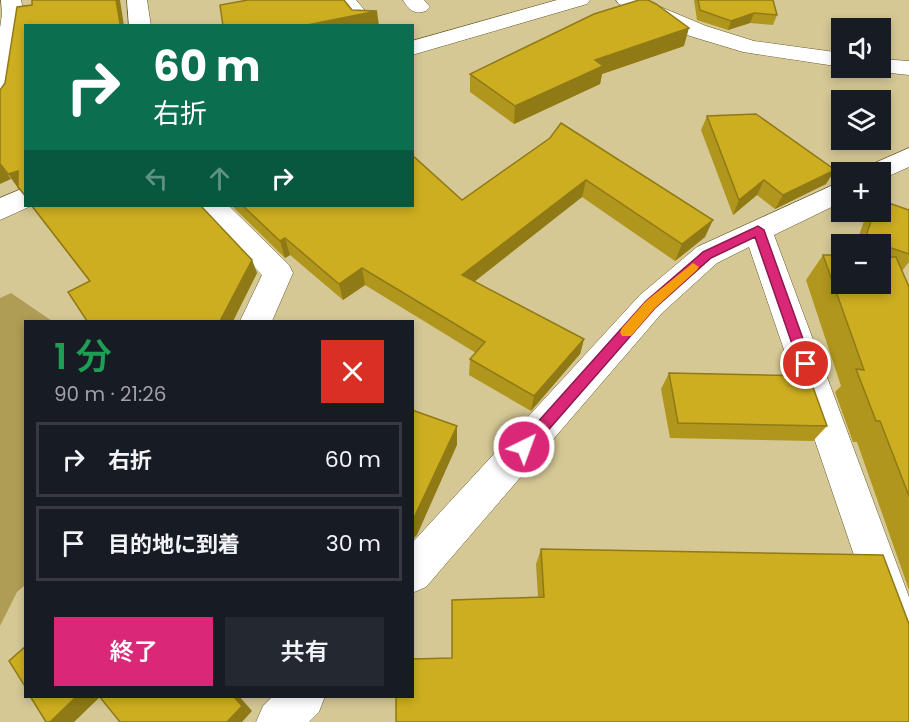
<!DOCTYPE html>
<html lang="ja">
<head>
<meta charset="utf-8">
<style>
	:root { --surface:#171b24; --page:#242831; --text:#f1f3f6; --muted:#9ea1a6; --line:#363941; --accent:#db2777 }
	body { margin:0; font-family:Poppins,"Noto Sans JP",sans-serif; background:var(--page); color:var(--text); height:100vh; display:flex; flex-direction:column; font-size:22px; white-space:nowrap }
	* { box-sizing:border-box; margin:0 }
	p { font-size:20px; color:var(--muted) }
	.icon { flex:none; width:33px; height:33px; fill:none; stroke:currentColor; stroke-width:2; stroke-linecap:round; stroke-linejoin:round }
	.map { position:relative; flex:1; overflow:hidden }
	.drawer { position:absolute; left:24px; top:320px; width:390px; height:378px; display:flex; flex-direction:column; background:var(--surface); border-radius:0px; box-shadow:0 3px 9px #0003 }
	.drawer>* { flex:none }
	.guide { position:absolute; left:24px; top:24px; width:390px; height:183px; border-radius:0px; box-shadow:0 3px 9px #0003; background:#0b6e4f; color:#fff; overflow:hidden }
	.controls { position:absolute; left:831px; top:18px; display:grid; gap:12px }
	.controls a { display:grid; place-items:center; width:60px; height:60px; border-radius:0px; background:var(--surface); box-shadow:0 3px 9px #0003; font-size:30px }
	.pin { position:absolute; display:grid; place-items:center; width:51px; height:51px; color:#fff; margin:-26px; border:3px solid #fff; border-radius:50%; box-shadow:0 2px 6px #0007 }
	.me { position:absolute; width:66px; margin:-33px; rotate:42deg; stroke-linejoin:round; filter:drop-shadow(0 0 4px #0008) }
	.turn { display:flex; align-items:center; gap:21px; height:126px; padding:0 30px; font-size:27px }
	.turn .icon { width:78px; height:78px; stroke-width:2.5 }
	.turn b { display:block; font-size:42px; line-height:51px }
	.lanes { display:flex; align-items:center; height:57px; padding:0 30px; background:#0003; justify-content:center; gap:30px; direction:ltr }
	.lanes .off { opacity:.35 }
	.round { display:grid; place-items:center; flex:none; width:63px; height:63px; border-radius:0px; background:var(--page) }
	.headline { display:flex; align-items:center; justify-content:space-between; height:102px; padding:0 30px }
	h1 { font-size:36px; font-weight:600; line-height:45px; color:#1e9e55 }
	.button { display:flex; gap:12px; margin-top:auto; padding:12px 30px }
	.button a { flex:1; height:69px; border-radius:0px; background:var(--accent); color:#fff; font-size:24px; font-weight:600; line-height:69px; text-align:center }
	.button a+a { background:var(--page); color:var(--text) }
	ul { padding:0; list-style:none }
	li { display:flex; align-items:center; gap:18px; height:75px; margin:0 12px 9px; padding:0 18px; border:3px solid var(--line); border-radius:0px }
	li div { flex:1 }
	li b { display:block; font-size:22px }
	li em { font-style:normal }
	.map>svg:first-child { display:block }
	.green { fill:#af9c55 }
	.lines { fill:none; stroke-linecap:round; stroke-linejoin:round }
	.minor-casing { stroke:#635727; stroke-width:1 }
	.minor { fill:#fff; fill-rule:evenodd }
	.wall { fill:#b0961c }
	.shaded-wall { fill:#907a16 }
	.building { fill:#cdae20; stroke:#907a16; stroke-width:1.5 }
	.route { fill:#db2777; stroke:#8e194d; stroke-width:1.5 }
	.slow { fill:#f59e0b }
</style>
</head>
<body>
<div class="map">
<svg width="909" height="722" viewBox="0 0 909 722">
	<rect width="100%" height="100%" fill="#d5c895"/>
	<path class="green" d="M11 293 52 321H26L25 585 17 592 0 626V298Z"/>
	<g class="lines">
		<defs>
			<g id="minor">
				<path d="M1 0H21L24 14 12 97 9 102 0 104V28L2 14Z"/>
				<path d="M127 0H147L151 26H129Z"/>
				<path d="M335 0H356L378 26H356Z"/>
				<path d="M403 0H424L430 7 426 11C414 15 409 10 403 0Z"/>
				<path d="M557 0H590L587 4 412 55V41Z"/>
				<path d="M616 0H644L706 26 754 41 842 53V67L743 52 690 36 619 4Z"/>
				<path d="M880 59 909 61V75L872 71 870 68H880Z"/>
				<path d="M909 148V167L880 180V172H864L868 166Z"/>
				<path d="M842 181V202L774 235 909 597V676L894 670 888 655 749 247 717 263 662 313 426 587 412 593V543L640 295 697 247Z"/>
				<path d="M26 187V206H31L0 220V198Z"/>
				<path d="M199 206H229L289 265 293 273 272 321H240L262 275Z"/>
				<path d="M273 696H325L319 712 309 722H256L263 706Z"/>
			</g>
		</defs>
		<use href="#minor" class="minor-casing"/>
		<use href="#minor" class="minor"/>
	</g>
	<g class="wall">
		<path d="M694 0H773L777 15 773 25 750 23 728 30 697 20Z"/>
		<path d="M684 46 602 74 600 84 514 124 470 92V74Z"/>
		<path d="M707 116 826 184 775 209 757 195 733 215 701 130Z"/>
		<path d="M550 138 705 237 675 261 582 197 474 282 584 339 580 354 531 411 469 375 470 359 476 353 365 285 343 300 290 255 285 258 232 206H412L462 200Z"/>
		<path d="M31 206H201L252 260 257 273 233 321H87L89 281Z"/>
		<path d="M909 210V262L902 271 909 287V590L857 442H853L835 392 841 386 806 280 823 255 880 284V244H856L865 218 869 212Z"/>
		<path d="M669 373 827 426 813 441 670 438 661 389Z"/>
		<path d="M541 549 883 555 452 658 538 597 536 564Z"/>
	</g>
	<g class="shaded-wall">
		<path d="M116 0H120L124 26H119Z"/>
		<path d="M377 11 379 26H302Z"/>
		<path d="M754 13 750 23 728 30 731 21Z"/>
		<path d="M689 28 684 46 602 74 600 84 514 124 515 106 595 60Z"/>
		<path d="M1 165 11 179 0 184V166Z"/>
		<path d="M835 170 826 184 775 209 783 195Z"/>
		<path d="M18 171 26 186 18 188 8 174Z"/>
		<path d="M586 180 582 197 461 292 462 275Z"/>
		<path d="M764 180 757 195 733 215 739 200Z"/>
		<path d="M713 220 705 237 675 261 682 244Z"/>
		<path d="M285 238 290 255 285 258 280 241Z"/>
		<path d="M252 260 257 273 233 321H220Z"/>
		<path d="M362 268 365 285 343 300 339 284Z"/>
		<path d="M584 339 580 354 531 411 534 396Z"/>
		<path d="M457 426V445L417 535 412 540V522Z"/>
		<path d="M77 696H101L74 722H50Z"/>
		<path d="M233 696H239L252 711 242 722H227Z"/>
	</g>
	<g class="building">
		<path d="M32 0H116L120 23 119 26H26V197L18 187V171L8 174 1 165 0 166V90L5 83 17 7 32 5Z"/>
		<path d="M248 0H344L352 10 377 11 302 26H223L220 5Z"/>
		<path d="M639 0H648L656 4 689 28 595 60 603 66 515 106 470 74 594 14Z"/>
		<path d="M698 0H773L777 15 754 13 731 21 700 10Z"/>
		<path d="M756 114 835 170 783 195 764 180 739 200 707 116Z"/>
		<path d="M561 123 713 220 682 244 586 180 462 275 584 339 534 396 470 359 485 342 362 268 339 284 285 238 280 241 243 206H412V155L462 200 550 138Z"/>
		<path d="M880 200 909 210V254L865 239 874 212H880Z"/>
		<path d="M32 206H201L252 260 220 321H87L68 292 90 281Z"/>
		<path d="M823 255H842V284H880V257H896L909 287V496L880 421H876L856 369 864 370Z"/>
		<path d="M669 373 809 376 827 426 678 423Z"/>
		<path d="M412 410 457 426 412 522Z"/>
		<path d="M541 549 883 555 909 624V722H396V696H412V659L452 658V600L544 597Z"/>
		<path d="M26 646V688L9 661Z"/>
		<path d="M30 696H77L50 722H46Z"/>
		<path d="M99 696H233L242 706 227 722H120Z"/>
	</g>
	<path class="route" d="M758 226 764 230 812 364 810 368H801L799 364 755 237 711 258 655 308 529 452 524 454 519 452 516 447 519 443 646 301 703 252Z"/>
	<path class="slow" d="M693 263 699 267 697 270 655 308 631 336H622L620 332 622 328 646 301Z"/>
</svg>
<div class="controls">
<a><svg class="icon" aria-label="sound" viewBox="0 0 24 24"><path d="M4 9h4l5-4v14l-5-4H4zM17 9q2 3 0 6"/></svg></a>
<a><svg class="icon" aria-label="layers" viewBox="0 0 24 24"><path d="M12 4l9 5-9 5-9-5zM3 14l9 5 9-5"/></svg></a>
<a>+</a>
<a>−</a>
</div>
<div class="pin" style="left:806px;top:364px;background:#d93025"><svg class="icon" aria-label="arrive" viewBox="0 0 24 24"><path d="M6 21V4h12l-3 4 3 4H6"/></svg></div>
<svg class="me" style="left:524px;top:447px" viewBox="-20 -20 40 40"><circle r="17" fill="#db2777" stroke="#fff" stroke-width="3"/><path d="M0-11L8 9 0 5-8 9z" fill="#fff"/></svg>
<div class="guide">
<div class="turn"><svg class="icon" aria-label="right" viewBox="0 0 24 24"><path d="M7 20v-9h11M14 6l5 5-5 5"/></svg><div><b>60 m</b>右折</div></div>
<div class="lanes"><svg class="icon off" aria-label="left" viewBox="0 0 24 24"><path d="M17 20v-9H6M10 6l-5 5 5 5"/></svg><svg class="icon off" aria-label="ahead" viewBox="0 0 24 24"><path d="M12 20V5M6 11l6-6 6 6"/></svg><svg class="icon" aria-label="right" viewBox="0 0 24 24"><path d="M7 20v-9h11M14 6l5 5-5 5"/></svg></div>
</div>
<section class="drawer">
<div class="headline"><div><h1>1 分</h1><p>90 m · 21:26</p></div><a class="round" style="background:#d93025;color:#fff"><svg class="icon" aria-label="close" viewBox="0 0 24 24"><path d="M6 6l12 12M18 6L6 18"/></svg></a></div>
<ul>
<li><svg class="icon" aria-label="right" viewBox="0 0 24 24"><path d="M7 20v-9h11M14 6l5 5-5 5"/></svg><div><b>右折</b></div><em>60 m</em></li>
<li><svg class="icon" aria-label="arrive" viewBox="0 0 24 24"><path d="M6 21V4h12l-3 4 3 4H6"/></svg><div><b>目的地に到着</b></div><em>30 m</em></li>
</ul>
<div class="button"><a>終了</a><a>共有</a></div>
</section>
</div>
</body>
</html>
